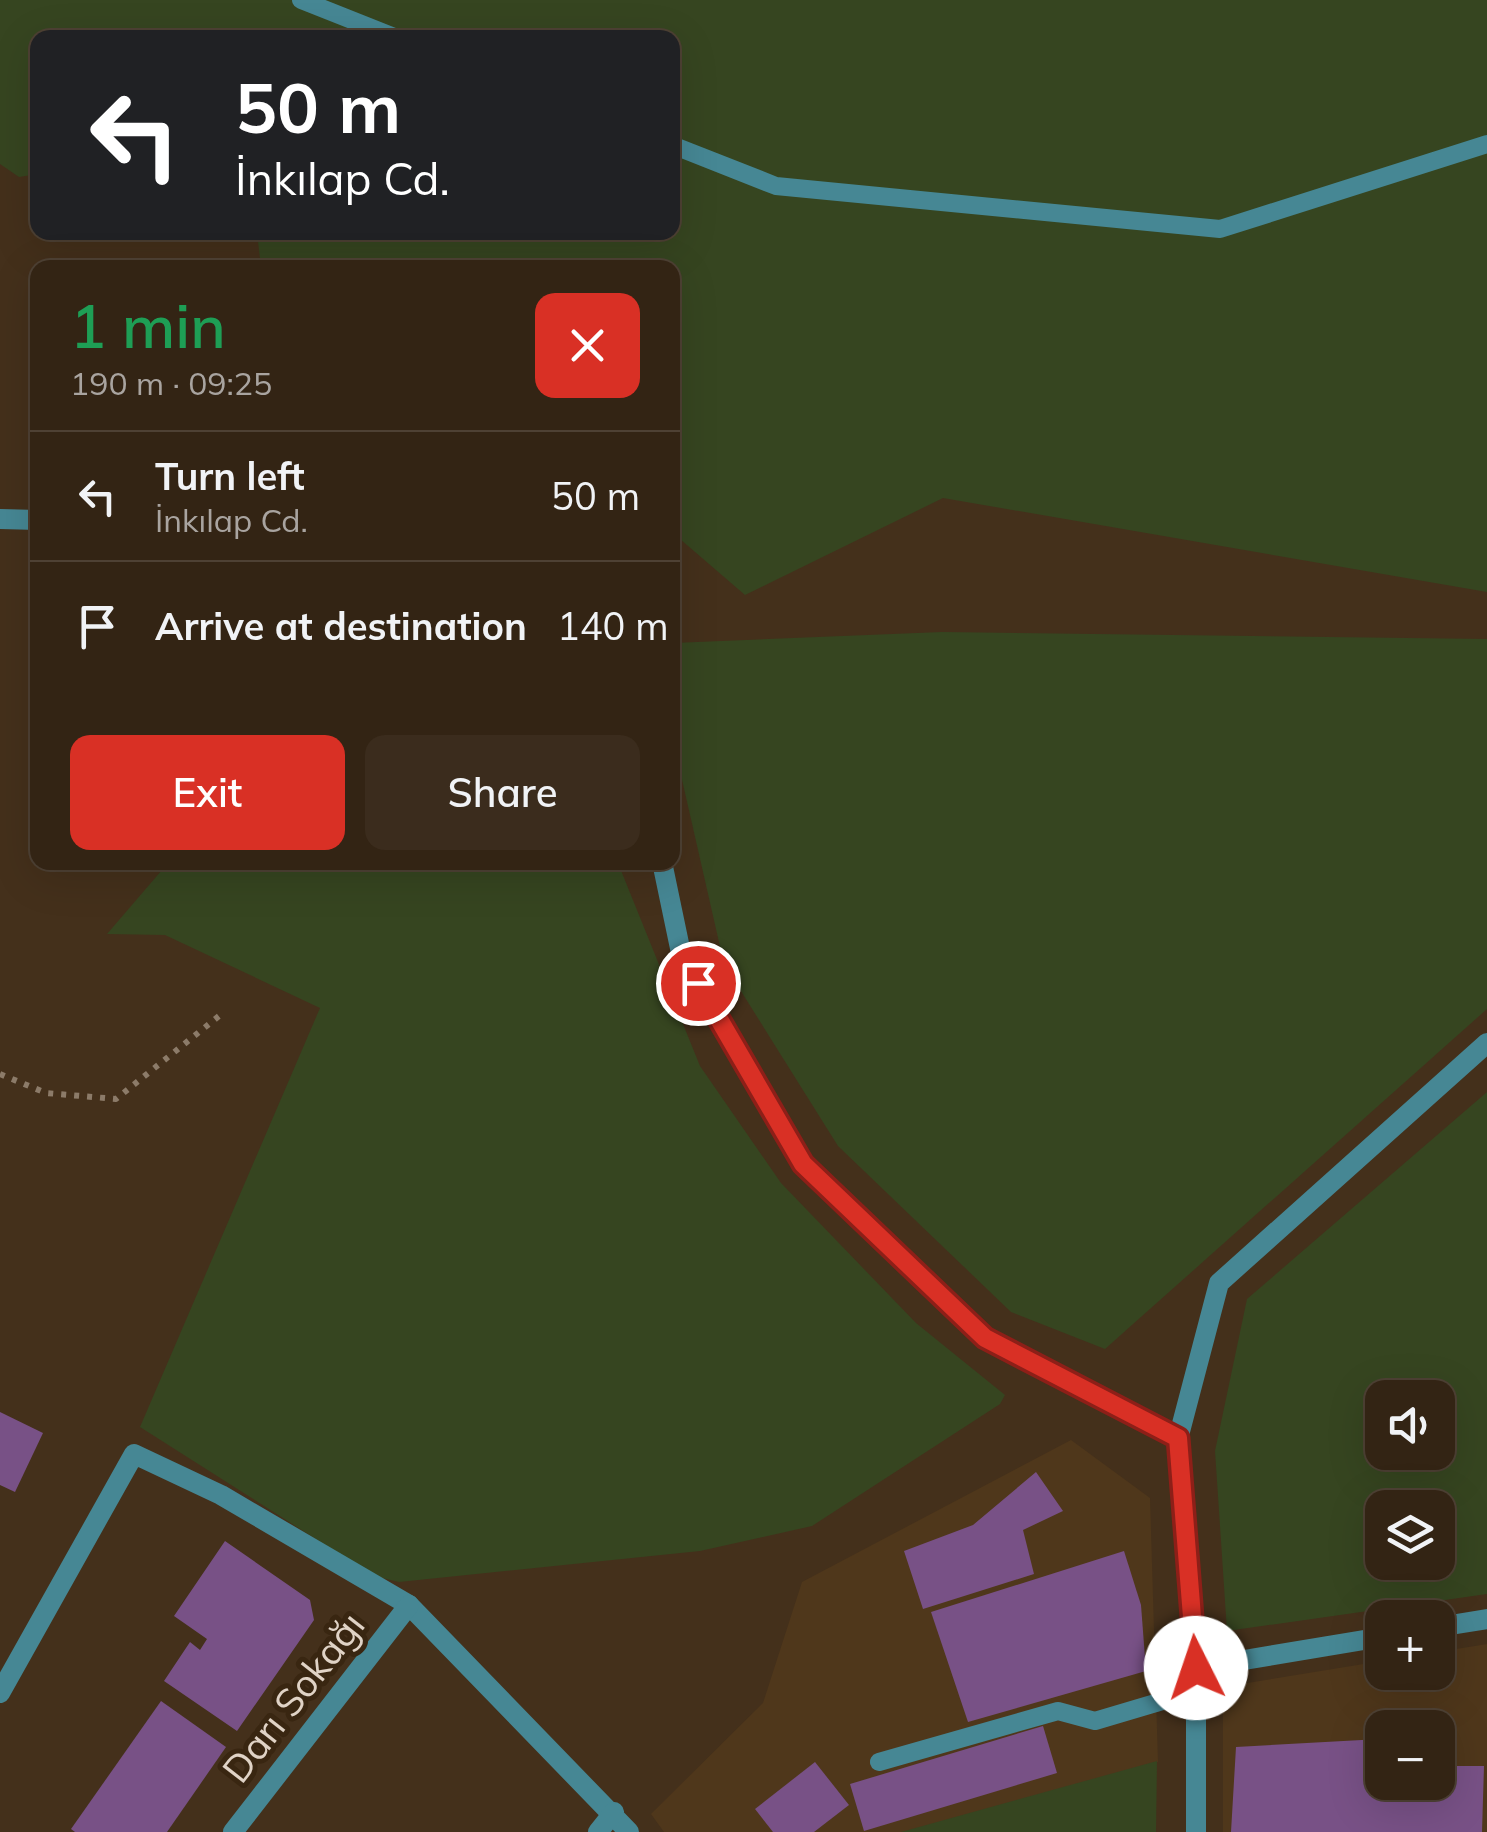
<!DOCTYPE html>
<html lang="en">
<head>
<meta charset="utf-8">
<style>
	:root { --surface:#332414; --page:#3b2c1d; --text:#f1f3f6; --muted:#a9a4a0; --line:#4e4134; --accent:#d93025 }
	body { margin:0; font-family:Mulish,sans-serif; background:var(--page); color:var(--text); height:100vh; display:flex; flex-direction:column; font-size:38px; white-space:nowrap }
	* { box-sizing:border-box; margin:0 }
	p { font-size:32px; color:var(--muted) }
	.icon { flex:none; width:55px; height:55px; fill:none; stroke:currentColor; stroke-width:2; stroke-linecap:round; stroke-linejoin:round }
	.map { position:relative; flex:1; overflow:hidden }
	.details { position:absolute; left:30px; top:260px; width:650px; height:610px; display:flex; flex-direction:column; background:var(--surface); border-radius:20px; box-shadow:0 10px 40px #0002,0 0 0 2px var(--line) }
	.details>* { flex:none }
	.top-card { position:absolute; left:30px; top:30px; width:650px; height:210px; border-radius:20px; box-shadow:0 10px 40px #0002,0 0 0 2px var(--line); background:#202124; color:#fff; overflow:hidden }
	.controls { position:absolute; left:1365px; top:1380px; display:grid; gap:20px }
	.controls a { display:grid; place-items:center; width:90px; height:90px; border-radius:20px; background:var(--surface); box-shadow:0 10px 40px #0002,0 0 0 2px var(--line); font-size:50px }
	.pin { position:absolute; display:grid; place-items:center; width:85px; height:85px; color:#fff; margin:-42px; border:5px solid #fff; border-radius:50%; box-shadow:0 2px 10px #0007 }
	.me { position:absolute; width:110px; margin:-55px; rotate:356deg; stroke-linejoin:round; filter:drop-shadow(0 0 8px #0008) }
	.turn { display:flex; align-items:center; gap:35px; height:210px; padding:0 40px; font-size:45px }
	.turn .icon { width:130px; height:130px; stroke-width:2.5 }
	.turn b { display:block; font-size:70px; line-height:85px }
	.round { display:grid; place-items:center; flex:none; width:105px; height:105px; border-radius:20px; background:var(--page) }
	.overview { display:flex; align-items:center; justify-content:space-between; height:170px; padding:0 40px }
	h1 { font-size:60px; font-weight:600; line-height:75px; color:#1e9e55 }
	.primary-button { display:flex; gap:20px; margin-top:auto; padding:20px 40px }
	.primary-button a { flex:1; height:115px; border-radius:20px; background:var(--accent); color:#fff; font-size:40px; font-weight:600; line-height:115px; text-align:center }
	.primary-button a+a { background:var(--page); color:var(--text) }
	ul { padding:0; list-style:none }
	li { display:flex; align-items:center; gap:30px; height:130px; padding:0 40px; border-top:2px solid var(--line) }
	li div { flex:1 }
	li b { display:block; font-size:38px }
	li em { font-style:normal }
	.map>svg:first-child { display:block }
	.built { fill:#4f371b; fill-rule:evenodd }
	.green { fill:#364520; fill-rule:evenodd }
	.building { fill:#785186 }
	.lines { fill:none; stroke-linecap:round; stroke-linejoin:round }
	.path { stroke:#8c7b69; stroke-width:6; stroke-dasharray:5 8; stroke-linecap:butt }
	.service { stroke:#468794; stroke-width:18 }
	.minor { stroke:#468794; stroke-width:20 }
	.tertiary { stroke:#468794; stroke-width:20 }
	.route-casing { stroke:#8d1f18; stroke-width:25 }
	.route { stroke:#d93025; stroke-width:18 }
	.labels { text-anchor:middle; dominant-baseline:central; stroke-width:10; stroke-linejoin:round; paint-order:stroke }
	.street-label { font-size:38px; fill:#e0d3c6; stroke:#392611 }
</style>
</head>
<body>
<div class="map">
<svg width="1487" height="1832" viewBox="0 0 1487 1832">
	<rect width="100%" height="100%" fill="#44301b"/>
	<g class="built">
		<path d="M1071 1440 1150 1498 1158 1762 910 1832H664L651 1814 763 1703 802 1582Z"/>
		<path d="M1487 1644V1832H1223V1687L1382 1661V1672H1438V1652ZM1382 1728H1438V1782H1382Z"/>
	</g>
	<g class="green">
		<path d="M0 0H1487V592L943 498 745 595 673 533 672 268 261 267 257 233 672 232V38H38L37 174 19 177 0 164Z"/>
		<path d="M942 632 1487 639V1009L1105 1349 1011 1312 838 1146 724 964 673 740V643Z"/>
		<path d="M168 863H618L700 1066 781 1183 916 1323 1005 1395 1000 1404 812 1526 700 1551 399 1582 374 1576 140 1427 320 1008 165 935 107 934Z"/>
		<path d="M1487 1092V1594L1227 1631 1215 1451 1247 1299ZM1382 1398H1438V1452H1382ZM1382 1508H1438V1562H1382Z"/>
		<path d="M1157 1760 1156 1832H901L1157 1761Z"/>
	</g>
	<g class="building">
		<path d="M0 1412 43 1433 15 1492 0 1485Z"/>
		<path d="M1036 1472 1063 1511 1023 1530 1034 1574 923 1609 904 1551 973 1525Z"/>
		<path d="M225 1541 310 1600 314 1620 237 1731 164 1681 190 1642 200 1650 207 1639 174 1616Z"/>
		<path d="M1124 1551 1141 1605 1146 1671 968 1722 931 1612Z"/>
		<path d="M161 1701 226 1747 167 1832H75L71 1829Z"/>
		<path d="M1043 1726 1057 1773 864 1831 850 1784Z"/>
		<path d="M1380 1739 1382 1782H1438V1766H1484L1482 1832H1231L1236 1747Z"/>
		<path d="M815 1762 849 1805 814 1832H773L755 1809Z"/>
	</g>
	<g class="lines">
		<path class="path" d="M0 1074 46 1093 116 1099 224 1012"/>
		<g class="service">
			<path d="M301 0 397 38"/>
			<path d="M672 145 776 186 1220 229 1487 144"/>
			<path d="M879 1762 1058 1711 1095 1721 1196 1691"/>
		</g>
		<g class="minor">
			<path d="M1438 1627 1487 1619"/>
			<path d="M1196 1668 1382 1637"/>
			<path d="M0 1693 134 1454 221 1495 409 1605 629 1832"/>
			<path d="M233 1832 409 1605"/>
			<path d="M598 1832 614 1812"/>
		</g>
		<g class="tertiary">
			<path d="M0 519 38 520"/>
			<path d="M662 862 681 953 803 1163 985 1338 1178 1439"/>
			<path d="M1196 1832V1668L1178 1439 1219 1283 1487 1043"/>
		</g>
	</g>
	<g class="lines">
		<defs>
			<path id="route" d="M698 983 803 1164 985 1338 1178 1438 1196 1668"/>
		</defs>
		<use href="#route" class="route-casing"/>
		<use href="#route" class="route"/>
	</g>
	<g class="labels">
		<g class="street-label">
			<text transform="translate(293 1697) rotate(-52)">Darı Sokağı</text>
		</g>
	</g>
</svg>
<div class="controls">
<a><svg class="icon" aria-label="sound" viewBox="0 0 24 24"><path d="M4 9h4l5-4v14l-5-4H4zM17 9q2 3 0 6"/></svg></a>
<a><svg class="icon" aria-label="layers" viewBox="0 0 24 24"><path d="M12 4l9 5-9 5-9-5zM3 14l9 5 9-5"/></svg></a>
<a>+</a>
<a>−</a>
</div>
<div class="pin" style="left:698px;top:983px;background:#d93025"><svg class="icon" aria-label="arrive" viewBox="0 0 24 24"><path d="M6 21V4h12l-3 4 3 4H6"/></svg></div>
<svg class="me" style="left:1196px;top:1668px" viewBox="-20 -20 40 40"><circle r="19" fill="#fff"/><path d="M0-13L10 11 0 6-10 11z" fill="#d93025"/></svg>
<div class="top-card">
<div class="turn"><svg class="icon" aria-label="left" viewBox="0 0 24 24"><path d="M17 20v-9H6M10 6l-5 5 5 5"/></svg><div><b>50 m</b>İnkılap Cd.</div></div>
</div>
<section class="details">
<div class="overview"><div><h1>1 min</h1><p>190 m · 09:25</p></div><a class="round" style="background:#d93025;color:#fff"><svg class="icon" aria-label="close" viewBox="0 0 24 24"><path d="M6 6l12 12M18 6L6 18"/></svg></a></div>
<ul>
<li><svg class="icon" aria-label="left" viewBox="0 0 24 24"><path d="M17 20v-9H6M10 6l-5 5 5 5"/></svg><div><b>Turn left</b><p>İnkılap Cd.</p></div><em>50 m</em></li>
<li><svg class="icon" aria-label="arrive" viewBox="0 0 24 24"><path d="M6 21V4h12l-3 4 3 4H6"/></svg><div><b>Arrive at destination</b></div><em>140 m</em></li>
</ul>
<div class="primary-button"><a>Exit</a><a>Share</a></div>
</section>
</div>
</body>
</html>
